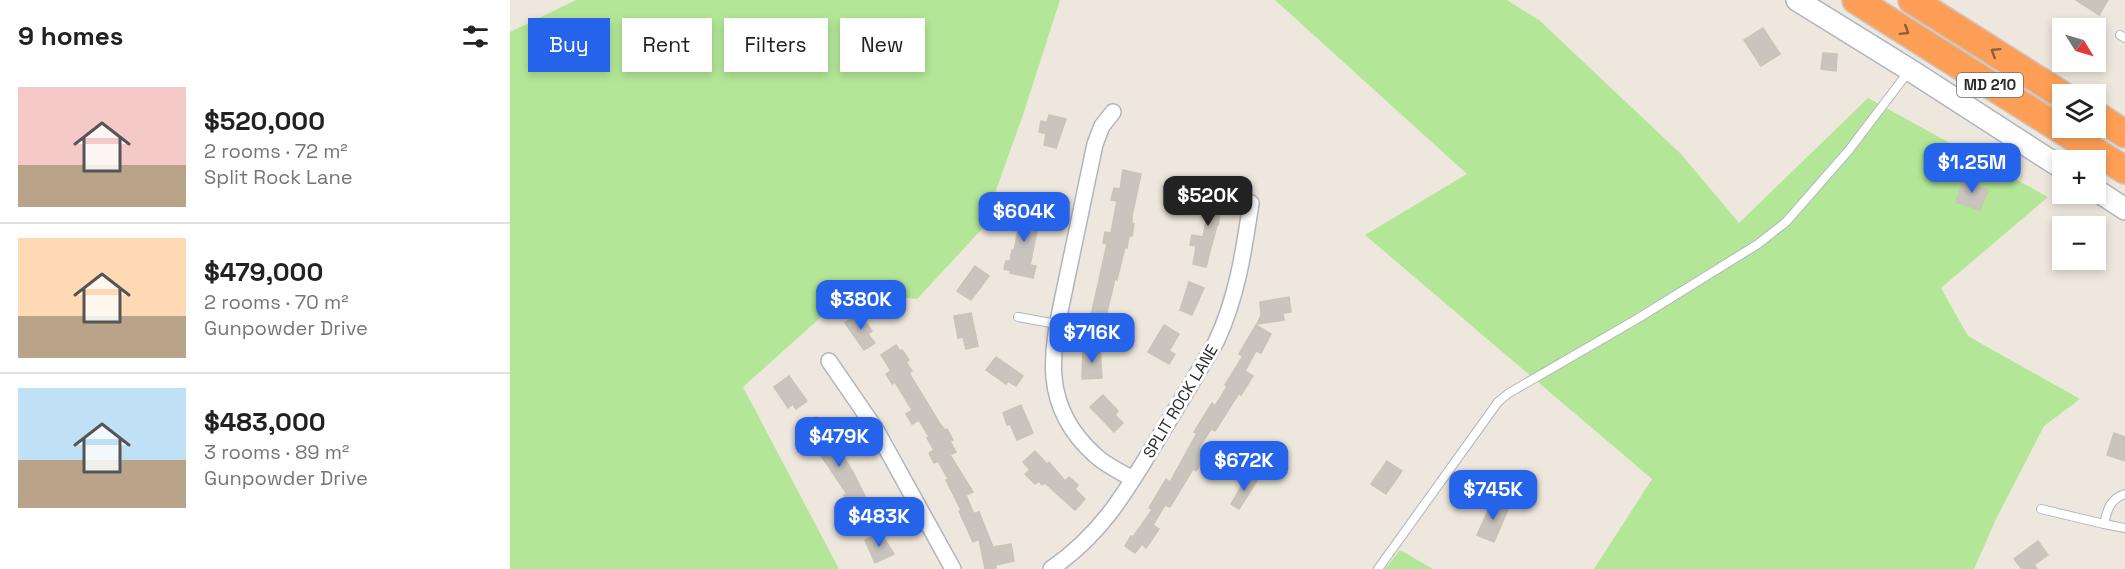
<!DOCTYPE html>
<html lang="en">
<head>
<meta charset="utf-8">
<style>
	:root { --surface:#fff; --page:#f6f6f6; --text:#222; --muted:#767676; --line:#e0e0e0; --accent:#2563eb }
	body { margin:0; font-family:"Space Grotesk",sans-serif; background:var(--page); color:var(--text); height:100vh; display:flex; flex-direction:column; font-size:22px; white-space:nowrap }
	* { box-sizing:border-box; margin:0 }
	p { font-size:20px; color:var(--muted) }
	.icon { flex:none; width:33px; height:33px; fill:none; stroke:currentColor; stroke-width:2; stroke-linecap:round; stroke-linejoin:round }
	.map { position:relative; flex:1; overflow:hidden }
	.side { display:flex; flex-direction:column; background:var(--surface); width:510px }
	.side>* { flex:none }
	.top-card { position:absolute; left:18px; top:18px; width:570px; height:54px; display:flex; gap:12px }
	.needle { width:39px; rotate:127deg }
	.fabs { position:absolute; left:1542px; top:18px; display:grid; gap:12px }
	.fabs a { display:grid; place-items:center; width:54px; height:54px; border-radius:0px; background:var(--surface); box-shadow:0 3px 9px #0003; font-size:30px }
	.price { position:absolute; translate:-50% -51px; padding:0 14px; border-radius:12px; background:var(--accent); color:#fff; font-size:20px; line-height:39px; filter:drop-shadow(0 2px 3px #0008) }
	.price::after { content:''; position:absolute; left:50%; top:36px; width:18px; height:14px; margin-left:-9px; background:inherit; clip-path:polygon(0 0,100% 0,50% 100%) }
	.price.on { background:#222; color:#fff }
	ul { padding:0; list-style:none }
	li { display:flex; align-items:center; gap:18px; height:150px; padding:0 18px }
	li+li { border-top:2px solid var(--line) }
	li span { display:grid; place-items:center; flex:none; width:168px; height:120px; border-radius:0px; color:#555 }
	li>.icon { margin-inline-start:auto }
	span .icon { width:72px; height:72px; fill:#fffc; stroke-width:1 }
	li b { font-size:26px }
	h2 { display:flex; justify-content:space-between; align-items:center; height:72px; padding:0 18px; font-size:26px }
	.tag { padding:0 21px; border-radius:0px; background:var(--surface); box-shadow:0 3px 9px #0003; font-size:21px; line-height:54px }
	.tag.on { background:var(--accent); color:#fff }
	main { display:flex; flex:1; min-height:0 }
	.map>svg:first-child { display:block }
	.green { fill:#b3e797 }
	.building { fill:#c9c4bd; stroke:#cac3b6; stroke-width:1.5 }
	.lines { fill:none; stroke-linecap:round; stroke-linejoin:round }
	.lane-casing { stroke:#b1b4c0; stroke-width:10 }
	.street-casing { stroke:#b1b4c0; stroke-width:18 }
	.secondary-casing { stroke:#b1b4c0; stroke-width:24 }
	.highway-casing { stroke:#c8c8c8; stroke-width:30 }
	.lane { stroke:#fff; stroke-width:8 }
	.street { stroke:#fff; stroke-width:15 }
	.secondary { stroke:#fff; stroke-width:21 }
	.highway { stroke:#ff9f57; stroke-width:27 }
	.oneway { stroke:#8a5f3f }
	.labels { text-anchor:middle; stroke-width:6; stroke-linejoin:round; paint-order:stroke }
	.shield { fill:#fff; stroke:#6b6b6b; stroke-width:1.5 }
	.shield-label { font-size:15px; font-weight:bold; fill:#2b2b2b }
	.street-label { font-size:16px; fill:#2b2b2b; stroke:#fff }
</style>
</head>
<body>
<main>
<section class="side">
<h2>9 homes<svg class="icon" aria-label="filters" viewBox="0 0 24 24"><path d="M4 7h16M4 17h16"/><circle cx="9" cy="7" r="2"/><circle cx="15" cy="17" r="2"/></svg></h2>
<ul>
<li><span style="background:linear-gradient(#f6c9c9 65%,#b9a48a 0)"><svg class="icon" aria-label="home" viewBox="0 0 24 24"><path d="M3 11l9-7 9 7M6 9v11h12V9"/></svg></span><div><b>$520,000</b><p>2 rooms · 72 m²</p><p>Split Rock Lane</p></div></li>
<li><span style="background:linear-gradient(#ffd9b3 65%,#b9a48a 0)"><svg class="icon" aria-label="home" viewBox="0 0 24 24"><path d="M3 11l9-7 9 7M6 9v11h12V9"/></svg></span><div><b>$479,000</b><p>2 rooms · 70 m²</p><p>Gunpowder Drive</p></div></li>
<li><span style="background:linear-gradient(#bfe0f5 60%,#b9a48a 0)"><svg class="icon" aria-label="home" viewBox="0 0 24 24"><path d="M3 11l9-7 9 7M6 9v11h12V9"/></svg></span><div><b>$483,000</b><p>3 rooms · 89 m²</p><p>Gunpowder Drive</p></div></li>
</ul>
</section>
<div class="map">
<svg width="1615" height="569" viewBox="0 0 1615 569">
	<rect width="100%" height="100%" fill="#eee7dd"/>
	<g class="green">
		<path d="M66,0H550L513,115L472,229L407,299L340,291L233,387L329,569H0V32Z"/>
		<path d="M765,0H997L1029,20L1171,154L1229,223L1358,98L1538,197L1431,288L1458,336L1570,399L1534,426L1486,519L1464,569H1084L1142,479L855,235L957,174Z"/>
		<path d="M890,550L923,569H875Z"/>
	</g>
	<g class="building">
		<path d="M1566,0H1598L1589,15Z"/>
		<path d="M1253,28L1270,54L1251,66L1234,40Z"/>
		<path d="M1313,53L1327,54L1326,71L1311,69Z"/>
		<path d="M539,115L556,119L546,148L534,145L536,134L529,132L531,121L537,122Z"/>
		<path d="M613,170L631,174L622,216V224H624L622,236H619L617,248L615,247L607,280L605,279L592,333L580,331L582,321L580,320L597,244L593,243L595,232L601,233L607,201L601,200L604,188L610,189Z"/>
		<path d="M1455,177L1470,183L1468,187L1478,190L1470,210L1446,202Z"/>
		<path d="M697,189L714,192L708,225H707L696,267L683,264L686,246L680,245L682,235L693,237L698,212L693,211Z"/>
		<path d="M508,204L527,208L523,225L528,226L520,265L526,266L523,278L500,273L501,271L494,269L496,261H500L502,250L504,251L508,231L503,230Z"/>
		<path d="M465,266L479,276L461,300L447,291Z"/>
		<path d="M679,282L694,288L682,315L670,310Z"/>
		<path d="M779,297L781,312L773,313L774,320L747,324L751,315L750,302Z"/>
		<path d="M349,313L362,331L358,334L365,343L354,350L335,323Z"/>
		<path d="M461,313L468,346L456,349L453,337L448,338L444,316Z"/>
		<path d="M654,325L669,334L659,351L665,354L659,364L638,352Z"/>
		<path d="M746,325L761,334L751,353L746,351L735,371L743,376L731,395L729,393L705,431L701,429L689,448L697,453L686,471L683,469L660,507L655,505L643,525L649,529L636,548L632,544L625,553L615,546L621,536L623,537L642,510L639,508L656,479L660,482L687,433L684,432L702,403L705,406L717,387L715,385L733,356L729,354Z"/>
		<path d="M386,345L390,351L392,350L399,360L396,362L402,371L399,373L430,424L435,430L437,429L443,440L440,441L446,452L440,455L463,492L456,495L465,517V513L469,512L483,547L501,544L504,561L486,565V568L475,569L469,539L463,542L449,511L451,510L436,480L438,479L428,461L424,463L419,453L424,450L417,438L419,437L409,420L402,424L396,414L402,410L385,382L382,384L376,374L381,371L371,355Z"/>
		<path d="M590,348L592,378L572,379L573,349Z"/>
		<path d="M486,357L513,376L506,386L498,381L496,384L476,370Z"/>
		<path d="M279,376L297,401L286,409L283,404L278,408L264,387Z"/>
		<path d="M593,395L608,411L605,415L613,423L604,432L580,407Z"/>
		<path d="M511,405L523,433L507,440L500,424L497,425L493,413Z"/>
		<path d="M306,417L314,429L316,427L344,474L364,514L348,522L334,495L337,494L291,426Z"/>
		<path d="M1604,433L1615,437V461L1597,455Z"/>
		<path d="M525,451L537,464L539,462L555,481L559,477L568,485L565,489L575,499L565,510L535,483L532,485L529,481L525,484L515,474L520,470L513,462Z"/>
		<path d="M877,461L892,471L876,494L861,484Z"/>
		<path d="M738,475L747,481L729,509L721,504Z"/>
		<path d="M983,500L999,507L984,542L967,535Z"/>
		<path d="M370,532L384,554L365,563L355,540Z"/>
		<path d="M1528,541L1538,555L1524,565L1527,569H1512L1504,559Z"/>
	</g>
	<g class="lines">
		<defs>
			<g id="lane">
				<path d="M1610,35L1615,38"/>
				<path d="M508,317L547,324"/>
				<path d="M1531,509L1594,524C1597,510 1600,499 1615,494"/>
				<path d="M1594,524L1615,528"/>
				<path d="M868,569L988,402L999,393L1127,319L1248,244L1276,222L1339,150L1399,71"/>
			</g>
			<g id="street">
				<path d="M603,112L592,126L585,144C576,189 566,233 557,278C543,345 526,402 585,455C595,465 611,472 623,479"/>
				<path d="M319,361L365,428L443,569"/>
				<path d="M541,569C594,532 616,491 649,437C668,406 687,374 706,342C727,298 734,250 741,203"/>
			</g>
			<g id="secondary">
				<path d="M1287,0L1400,70L1552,168"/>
				<path d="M1586,190L1615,209"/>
			</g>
			<g id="highway">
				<path d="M1346,0L1615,170"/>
				<path d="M1402,0L1552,95"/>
				<path d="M1586,115L1615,134"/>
			</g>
		</defs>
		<use href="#lane" class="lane-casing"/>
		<use href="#street" class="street-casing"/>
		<use href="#secondary" class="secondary-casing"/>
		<use href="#highway" class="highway-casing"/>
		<use href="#lane" class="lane"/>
		<use href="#street" class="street"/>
		<use href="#secondary" class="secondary"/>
		<use href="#highway" class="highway"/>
	</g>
	<defs><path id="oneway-chevron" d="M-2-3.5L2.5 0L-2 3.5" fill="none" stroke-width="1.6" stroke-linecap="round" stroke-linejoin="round" transform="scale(1.5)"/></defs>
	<g class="oneway">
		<use href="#oneway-chevron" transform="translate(1395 31) rotate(32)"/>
		<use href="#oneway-chevron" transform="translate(1485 52) rotate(-148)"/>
	</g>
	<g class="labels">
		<rect class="shield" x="1447" y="73" width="66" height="24" rx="4.5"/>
		<g class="shield-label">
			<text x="1480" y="90">MD 210</text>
		</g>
		<g class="street-label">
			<text transform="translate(670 401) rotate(-59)" y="6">SPLIT ROCK LANE</text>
		</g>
	</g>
</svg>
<div class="fabs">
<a><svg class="needle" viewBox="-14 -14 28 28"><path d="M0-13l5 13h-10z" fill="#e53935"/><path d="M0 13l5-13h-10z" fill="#767676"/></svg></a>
<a><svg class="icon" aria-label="layers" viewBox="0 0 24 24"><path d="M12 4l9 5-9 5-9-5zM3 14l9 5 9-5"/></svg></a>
<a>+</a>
<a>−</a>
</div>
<b class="price" style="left:1462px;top:194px">$1.25M</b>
<b class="price on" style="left:698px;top:227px">$520K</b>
<b class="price" style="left:514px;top:243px">$604K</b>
<b class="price" style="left:351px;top:331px">$380K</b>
<b class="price" style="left:582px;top:364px">$716K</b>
<b class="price" style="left:329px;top:468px">$479K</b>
<b class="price" style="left:734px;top:492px">$672K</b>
<b class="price" style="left:983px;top:521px">$745K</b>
<b class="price" style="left:369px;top:548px">$483K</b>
<div class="top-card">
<a class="tag on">Buy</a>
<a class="tag">Rent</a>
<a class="tag">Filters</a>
<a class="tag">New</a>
</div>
</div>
</main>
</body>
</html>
